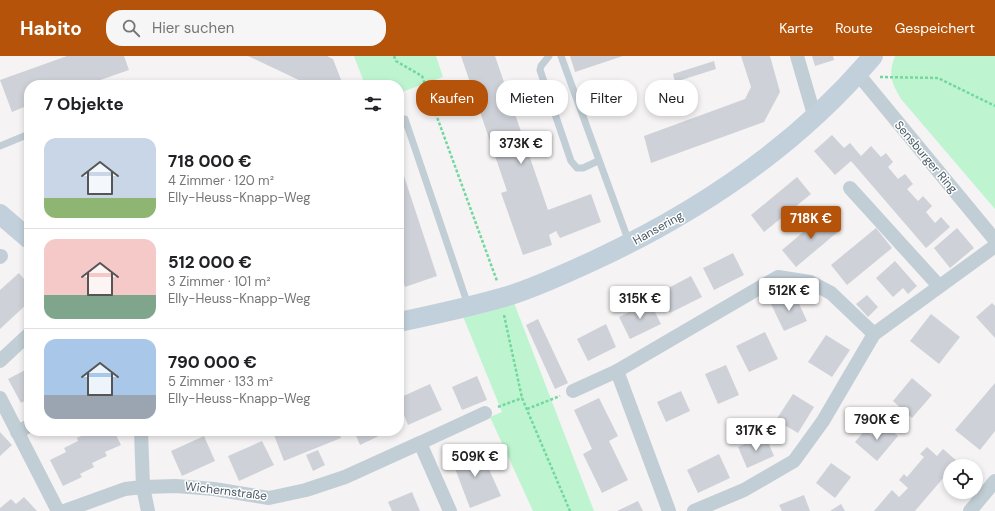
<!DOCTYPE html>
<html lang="de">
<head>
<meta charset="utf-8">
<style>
	:root { --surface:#fff; --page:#f6f6f6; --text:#202124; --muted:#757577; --line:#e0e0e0; --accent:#b45309 }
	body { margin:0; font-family:"DM Sans",sans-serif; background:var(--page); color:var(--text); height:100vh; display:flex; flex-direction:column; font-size:15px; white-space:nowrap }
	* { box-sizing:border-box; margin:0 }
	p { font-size:13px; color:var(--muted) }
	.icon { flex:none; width:22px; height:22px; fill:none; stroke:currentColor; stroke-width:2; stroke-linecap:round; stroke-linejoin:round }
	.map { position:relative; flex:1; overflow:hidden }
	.details { position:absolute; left:24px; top:24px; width:380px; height:356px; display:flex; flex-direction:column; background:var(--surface); border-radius:16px; box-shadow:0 2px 6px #0003 }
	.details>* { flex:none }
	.guide { position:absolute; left:416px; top:24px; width:380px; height:36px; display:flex; gap:8px }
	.buttons { position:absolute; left:943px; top:403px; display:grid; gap:8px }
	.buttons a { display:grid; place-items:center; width:40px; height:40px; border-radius:50%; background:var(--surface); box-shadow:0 2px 6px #0003; font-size:20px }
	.price { position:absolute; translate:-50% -34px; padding:0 9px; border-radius:4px; background:#fff; color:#222; font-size:13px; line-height:26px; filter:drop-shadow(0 1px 2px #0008) }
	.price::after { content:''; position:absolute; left:50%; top:24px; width:12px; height:9px; margin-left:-6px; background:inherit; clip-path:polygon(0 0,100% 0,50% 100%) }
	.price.on { background:var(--accent); color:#fff }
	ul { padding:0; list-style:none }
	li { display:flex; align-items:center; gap:12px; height:100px; padding:0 20px }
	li+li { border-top:1px solid var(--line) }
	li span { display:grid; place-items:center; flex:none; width:112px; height:80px; border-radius:12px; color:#555 }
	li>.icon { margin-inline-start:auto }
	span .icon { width:48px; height:48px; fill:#fffc; stroke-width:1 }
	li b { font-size:17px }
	h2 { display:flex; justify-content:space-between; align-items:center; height:48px; padding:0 20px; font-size:17px }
	.chip { padding:0 14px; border-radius:16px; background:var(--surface); box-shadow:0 2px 6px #0003; font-size:14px; line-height:36px }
	.chip.on { background:var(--accent); color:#fff }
	header { display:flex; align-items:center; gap:24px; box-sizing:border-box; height:56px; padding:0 20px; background:var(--accent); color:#fff }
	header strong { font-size:19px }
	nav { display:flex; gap:22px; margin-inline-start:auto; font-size:14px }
	.search { width:280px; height:36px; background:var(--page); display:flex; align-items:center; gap:10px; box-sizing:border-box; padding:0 14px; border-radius:16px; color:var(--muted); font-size:15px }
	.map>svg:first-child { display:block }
	.green { fill:#bef5d0 }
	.building { fill:#ced2d8 }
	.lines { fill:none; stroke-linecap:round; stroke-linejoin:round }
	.path { stroke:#72d89e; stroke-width:2.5; stroke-dasharray:3 2; stroke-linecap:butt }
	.lane { stroke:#c2ced5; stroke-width:7 }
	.street { stroke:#c2ced5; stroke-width:14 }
	.secondary { stroke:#c2d0db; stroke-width:20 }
	.labels { text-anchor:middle; stroke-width:3; stroke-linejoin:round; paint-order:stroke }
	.street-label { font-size:12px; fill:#485863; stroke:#fff }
</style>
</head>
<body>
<header>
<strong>Habito</strong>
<div class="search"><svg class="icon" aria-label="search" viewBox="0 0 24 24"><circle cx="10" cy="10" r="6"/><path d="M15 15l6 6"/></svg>Hier suchen</div>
<nav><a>Karte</a><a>Route</a><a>Gespeichert</a></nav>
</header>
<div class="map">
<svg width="995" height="455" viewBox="0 0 995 455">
	<rect width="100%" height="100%" fill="#f5f3f3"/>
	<g class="green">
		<path d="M354,0H436L443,21L399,37V29H365Z"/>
		<path d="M895,0H995V153L901,43C891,26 888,19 895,0Z"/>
		<path d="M511,239L594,455H533L490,361L502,356L460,253Z"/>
	</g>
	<g class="building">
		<path d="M67,0H124L129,14L86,29H29V49L12,56L0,24Z"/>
		<path d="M248,0H327L333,3L343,29H304L303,26Z"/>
		<path d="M461,0H495L548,154L591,138L601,166L560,182L556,175L549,179L552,189L523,199L501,137L507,135Z"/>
		<path d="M570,0H623L575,16Z"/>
		<path d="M741,0H770L780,36L764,66L651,107L644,80L745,43L751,31Z"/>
		<path d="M812,0H833L834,4L815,10Z"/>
		<path d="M714,5L716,13L675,26L673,18Z"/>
		<path d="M832,79L844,92L850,87L861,100L871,90L881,101L886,97L893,106L888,111L898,123L905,118L913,128L907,133L918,145L923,140L932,150L926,156L935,167L941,161L950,171L926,192L851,105L835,119L814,95Z"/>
		<path d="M399,105L437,220L405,231L399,214Z"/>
		<path d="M797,121L811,138L764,176L751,159Z"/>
		<path d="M826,157L840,174L796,211L782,194Z"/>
		<path d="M876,172L892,192L847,229L831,209Z"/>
		<path d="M957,172L974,192L950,212L934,192Z"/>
		<path d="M733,197L744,219L714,234L703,212Z"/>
		<path d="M895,205L917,230L908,238L903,232L893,241L876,222Z"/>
		<path d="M19,217L29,229V246L0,273V234Z"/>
		<path d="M691,220L702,241L670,257L659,237Z"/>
		<path d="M794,237L807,265L784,275L771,248Z"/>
		<path d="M867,239L878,251L868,261L856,248Z"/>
		<path d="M650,246L661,268L630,283L619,261Z"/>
		<path d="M992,247L995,250V282L976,261Z"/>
		<path d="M931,258L960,281L939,308L910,285Z"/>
		<path d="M538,263L568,327L555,333L526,269Z"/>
		<path d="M606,268L616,291L588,305L577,283Z"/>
		<path d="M765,276L778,303L749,316L736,290Z"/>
		<path d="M826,279L850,294L832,321L808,306Z"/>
		<path d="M726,309L739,339L718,348L705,318Z"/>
		<path d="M29,312V342L21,347L8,323Z"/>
		<path d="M477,320L487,344L462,354L452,331Z"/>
		<path d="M912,322L932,339L912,362L893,345Z"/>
		<path d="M995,327V375L980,394L955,374Z"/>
		<path d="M430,328L442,354L408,369L399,347V342Z"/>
		<path d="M681,335L690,355L666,366L657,346Z"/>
		<path d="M793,338L814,351L798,377L776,364Z"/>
		<path d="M599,342L618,380L609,385L628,424L602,437L583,398L592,393L574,354Z"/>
		<path d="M882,367L898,380L877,405L855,386L865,374L872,379Z"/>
		<path d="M92,375H114L121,389L105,396L107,400L92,407L94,411L80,418L82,421L63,430L50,404L66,396L64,392L78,385L77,382Z"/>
		<path d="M283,375H338L341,382L284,405L274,379Z"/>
		<path d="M354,375H389L360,389Z"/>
		<path d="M0,376L12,389L0,400Z"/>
		<path d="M765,379L774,400L747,412L738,391Z"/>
		<path d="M204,380L215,405L182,420L171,395Z"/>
		<path d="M262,385L274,409L239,425L228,400Z"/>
		<path d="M479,391L501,440L470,452L451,402Z"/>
		<path d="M927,391L937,400L943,393L957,405L953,410H950V414L915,455H874L892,434L899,441L908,432L899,424L904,418L907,421L924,401L920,398Z"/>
		<path d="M318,394L325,409L313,415L306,399Z"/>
		<path d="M719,398L730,422L698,437L687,414Z"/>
		<path d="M831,407L851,421L835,442L816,427Z"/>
		<path d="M412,436L420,455H392L388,446Z"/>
		<path d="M804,439L810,455H782L779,449Z"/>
		<path d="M24,441L37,455H0V452L11,443L16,448Z"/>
		<path d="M638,445L643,455H617Z"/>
		<path d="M841,448L845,455H830Z"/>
	</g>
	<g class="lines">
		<g class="path">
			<path d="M394,0L396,5L422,20L497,225"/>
			<path d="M880,21L938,22L995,50"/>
			<path d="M504,259L522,342L570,455"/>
			<path d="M498,351L522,342"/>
			<path d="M527,353L560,340"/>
		</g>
		<g class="lane">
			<path d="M549,0L541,10L540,14L571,105L577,112H583L598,105"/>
			<path d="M561,0L629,186"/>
			<path d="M399,65L405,63L468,249"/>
			<path d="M0,90L29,78"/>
		</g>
		<g class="street">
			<path d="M797,0L815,62"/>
			<path d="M858,18L995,184"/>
			<path d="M850,132L939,230"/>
			<path d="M0,201L1,200"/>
			<path d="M0,305L29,278"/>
			<path d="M617,315L669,455"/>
			<path d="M573,335L617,315L778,221L810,226L831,237L874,278"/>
			<path d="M0,342L58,455"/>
			<path d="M141,375L143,431L148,455"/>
			<path d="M17,376L29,370"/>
			<path d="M420,387L485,357"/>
			<path d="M64,455L125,433L143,431L176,430L214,433L269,442L306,434L345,421L420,387L450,455"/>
			<path d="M694,455L744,434L794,405L823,365L874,278L995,190"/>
			<path d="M970,455L995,425"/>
		</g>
		<g class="secondary">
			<path d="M0,158L29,183"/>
			<path d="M399,266C437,258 474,250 511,239C539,230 567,217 595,204C700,155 798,89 873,0"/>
		</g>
	</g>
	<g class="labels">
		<g class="street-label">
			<text transform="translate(926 101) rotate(50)" y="4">Sensburger Ring</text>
			<text transform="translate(658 172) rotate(-29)" y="4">Hansering</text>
			<text transform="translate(226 435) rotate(7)" y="4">Wichernstraße</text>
		</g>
	</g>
</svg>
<div class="buttons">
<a><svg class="icon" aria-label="locate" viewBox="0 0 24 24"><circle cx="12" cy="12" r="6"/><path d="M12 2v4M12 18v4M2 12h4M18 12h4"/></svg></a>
</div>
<b class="price" style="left:521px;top:109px">373K €</b>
<b class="price on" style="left:811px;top:184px">718K €</b>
<b class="price" style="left:789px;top:256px">512K €</b>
<b class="price" style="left:640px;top:264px">315K €</b>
<b class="price" style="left:877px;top:385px">790K €</b>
<b class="price" style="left:756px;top:396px">317K €</b>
<b class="price" style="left:475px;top:422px">509K €</b>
<div class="guide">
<a class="chip on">Kaufen</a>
<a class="chip">Mieten</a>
<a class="chip">Filter</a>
<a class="chip">Neu</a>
</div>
<section class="details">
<h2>7 Objekte<svg class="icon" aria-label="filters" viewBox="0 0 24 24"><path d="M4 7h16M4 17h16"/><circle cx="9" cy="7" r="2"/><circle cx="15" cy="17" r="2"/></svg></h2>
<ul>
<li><span style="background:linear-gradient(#c9d6e8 75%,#8fb573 0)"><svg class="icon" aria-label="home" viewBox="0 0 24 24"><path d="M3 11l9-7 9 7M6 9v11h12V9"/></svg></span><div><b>718 000 €</b><p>4 Zimmer · 120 m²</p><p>Elly-Heuss-Knapp-Weg</p></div></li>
<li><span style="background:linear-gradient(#f6c9c9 70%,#7fa58c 0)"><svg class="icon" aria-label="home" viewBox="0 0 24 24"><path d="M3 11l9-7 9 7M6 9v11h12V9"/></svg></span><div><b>512 000 €</b><p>3 Zimmer · 101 m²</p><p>Elly-Heuss-Knapp-Weg</p></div></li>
<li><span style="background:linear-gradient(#a9c7e8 70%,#9aa5b1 0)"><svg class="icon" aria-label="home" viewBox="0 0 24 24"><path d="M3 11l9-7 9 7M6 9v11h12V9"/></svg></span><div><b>790 000 €</b><p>5 Zimmer · 133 m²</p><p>Elly-Heuss-Knapp-Weg</p></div></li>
</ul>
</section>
</div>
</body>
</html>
